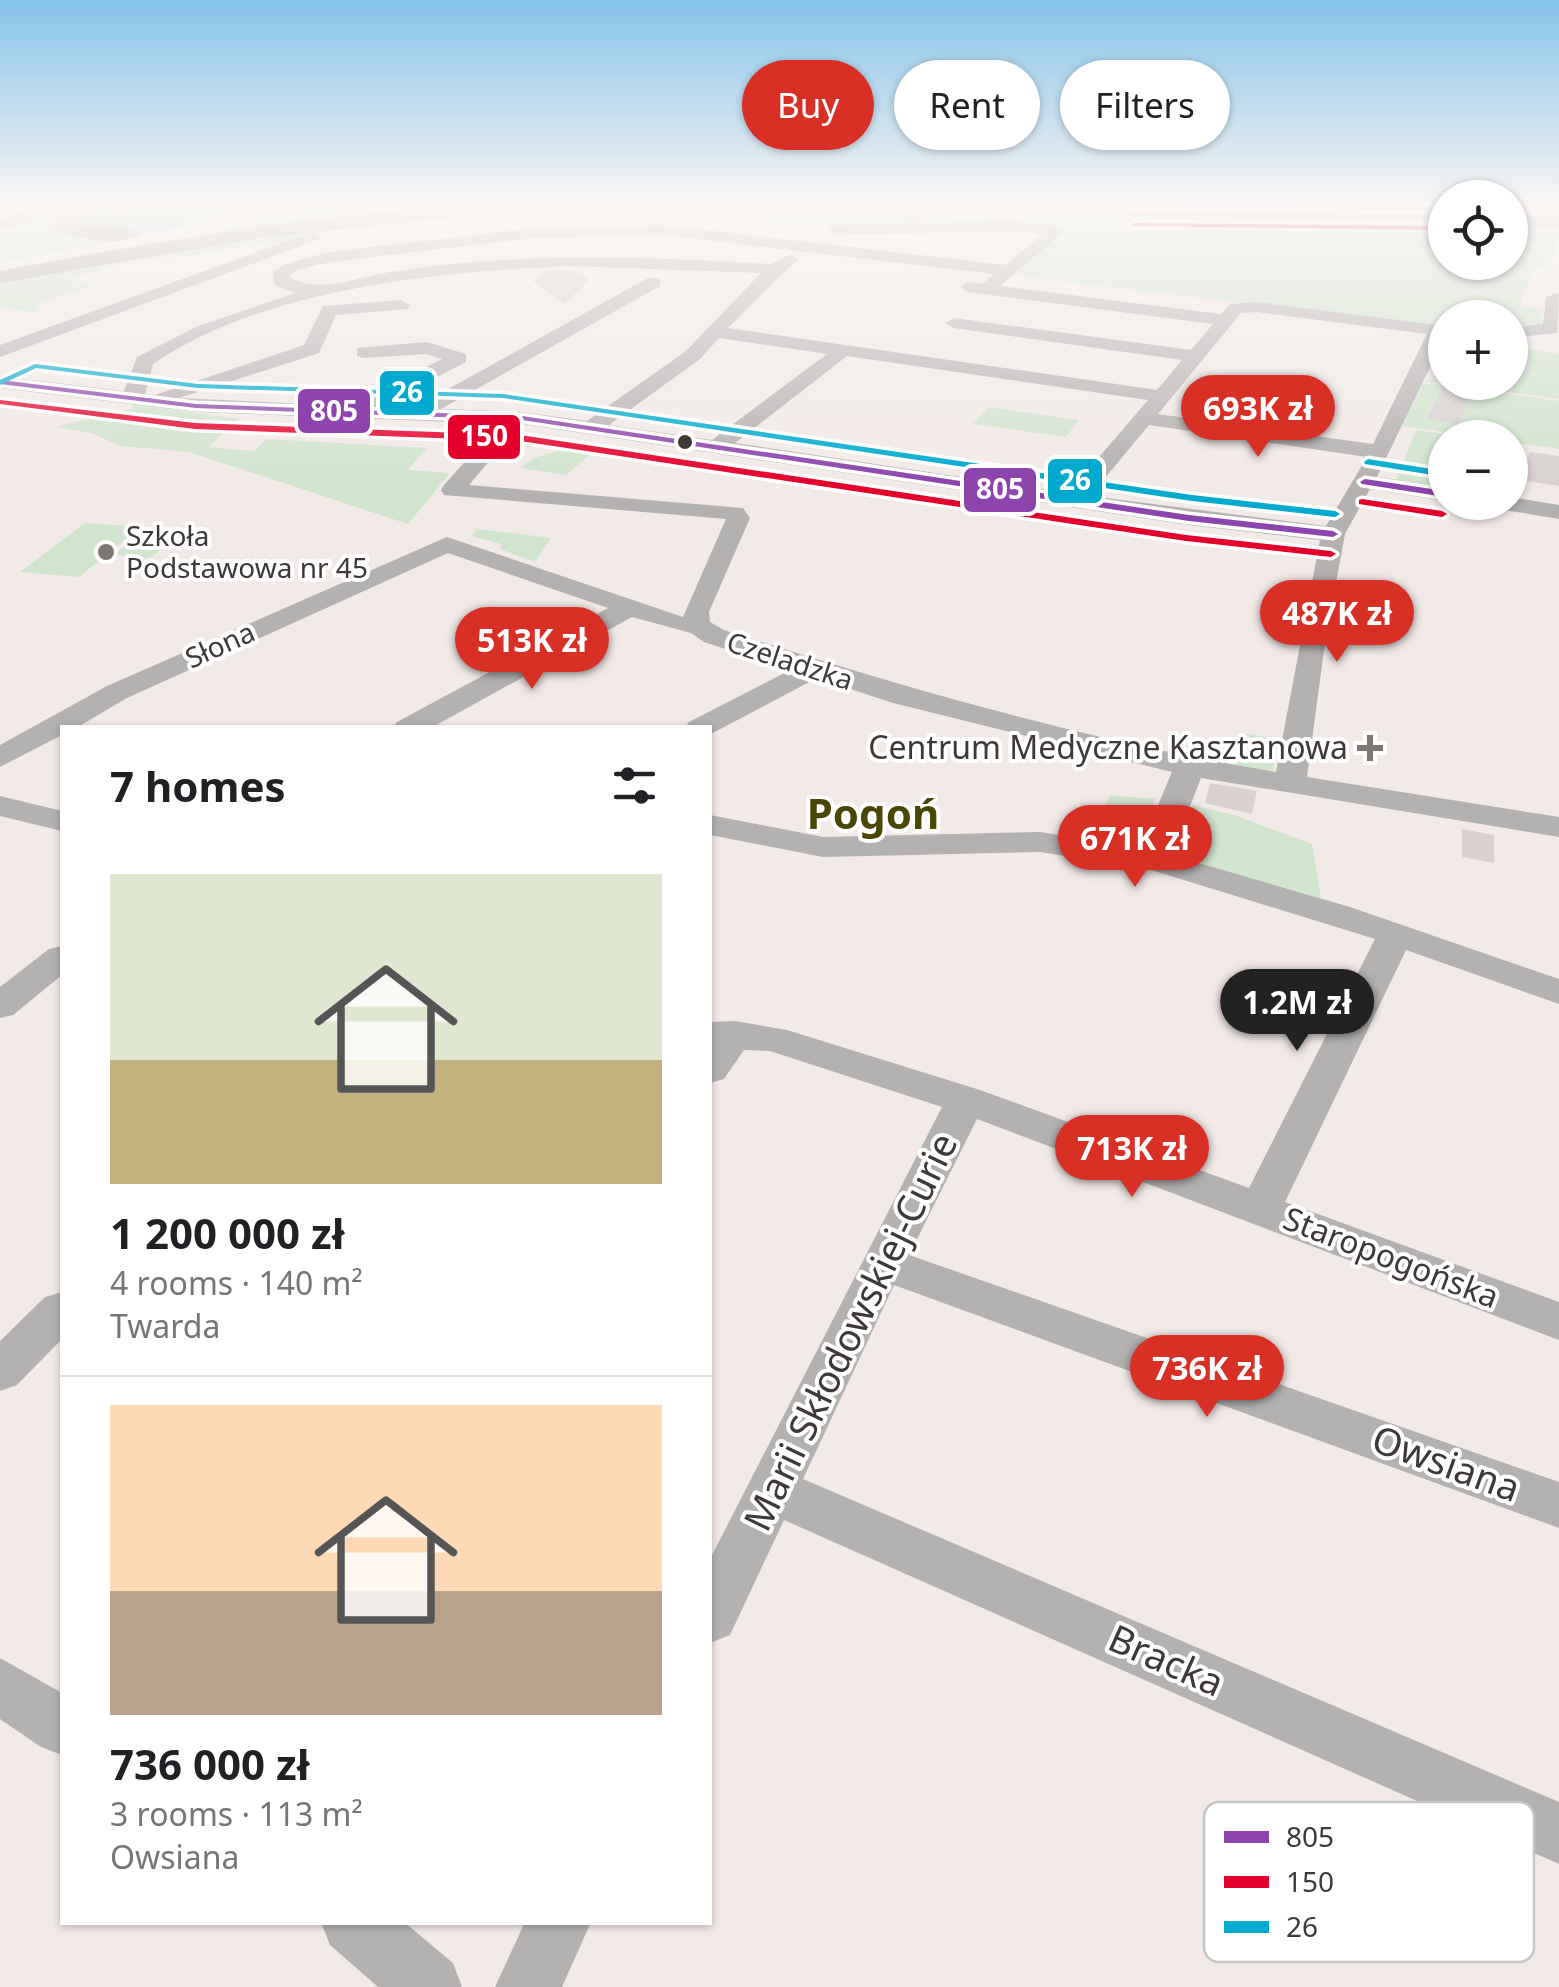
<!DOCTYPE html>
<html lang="en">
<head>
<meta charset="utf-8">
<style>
	:root { --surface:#fff; --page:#f2f2f2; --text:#202124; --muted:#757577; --line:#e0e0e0; --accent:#d93025 }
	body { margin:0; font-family:"Noto Sans",sans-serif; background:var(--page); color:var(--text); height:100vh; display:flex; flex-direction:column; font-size:38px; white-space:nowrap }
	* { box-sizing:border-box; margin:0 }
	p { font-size:32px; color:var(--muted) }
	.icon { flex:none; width:55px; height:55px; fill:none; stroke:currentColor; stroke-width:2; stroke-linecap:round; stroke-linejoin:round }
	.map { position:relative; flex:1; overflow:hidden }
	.drawer { position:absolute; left:60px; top:725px; width:652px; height:1200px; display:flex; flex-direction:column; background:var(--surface); border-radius:0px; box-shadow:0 2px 8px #0004 }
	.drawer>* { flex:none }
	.banner { position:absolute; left:742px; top:60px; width:665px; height:90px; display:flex; gap:20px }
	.tools { position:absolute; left:1428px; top:180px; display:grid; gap:20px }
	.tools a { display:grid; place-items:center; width:100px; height:100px; border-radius:50%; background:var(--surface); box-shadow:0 2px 8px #0004; font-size:50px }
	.price { position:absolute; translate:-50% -85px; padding:0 22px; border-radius:35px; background:var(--accent); color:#fff; font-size:32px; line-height:65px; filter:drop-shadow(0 2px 5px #0008) }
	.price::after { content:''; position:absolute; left:50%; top:60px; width:30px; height:22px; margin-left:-15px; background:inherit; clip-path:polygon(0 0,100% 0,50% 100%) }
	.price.selected { background:#222; color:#fff }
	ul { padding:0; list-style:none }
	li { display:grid; align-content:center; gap:20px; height:530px; padding:0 50px }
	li+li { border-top:2px solid var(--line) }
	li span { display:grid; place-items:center; height:310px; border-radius:0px; color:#555 }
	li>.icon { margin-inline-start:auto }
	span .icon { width:180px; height:180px; fill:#fffc; stroke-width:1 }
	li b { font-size:42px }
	h2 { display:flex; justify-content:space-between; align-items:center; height:120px; padding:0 50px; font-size:42px }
	.pill { padding:0 35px; border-radius:45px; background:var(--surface); box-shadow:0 2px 8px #0004; font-size:35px; line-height:90px }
	.pill.selected { background:var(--accent); color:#fff }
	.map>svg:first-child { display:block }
	.green { fill:#d1e4ce }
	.forest { fill:#b4d3b2 }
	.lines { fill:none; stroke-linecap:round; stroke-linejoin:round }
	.stream { stroke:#92d6ec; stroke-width:4 }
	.building { fill:#d8d1cf }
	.minor { fill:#b4b1b1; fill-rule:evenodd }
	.major { fill:#ada9a9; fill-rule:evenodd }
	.bus-1-casing { stroke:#fff; stroke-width:7 }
	.bus-2-casing { stroke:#fff; stroke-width:7 }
	.bus-3-casing { stroke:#fff; stroke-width:7 }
	.bus-1 { fill:#8e44ad; fill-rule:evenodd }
	.bus-2 { fill:#e4002b; fill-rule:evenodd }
	.bus-3 { fill:#00a9ce; fill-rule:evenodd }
	.bus-dot { fill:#3e3936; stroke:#fff; stroke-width:4 }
	.poi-dot { fill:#7d7774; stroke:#fff; stroke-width:4 }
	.labels { text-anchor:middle; stroke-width:8; stroke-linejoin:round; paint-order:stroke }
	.far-poi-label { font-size:28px; fill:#3e3936; stroke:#fff; text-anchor:start }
	.far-street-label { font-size:28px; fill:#3e3936; stroke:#fff }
	.poi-label { font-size:32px; fill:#3e3936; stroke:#fff; text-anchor:end }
	.street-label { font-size:32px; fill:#3e3936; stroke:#fff }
	.near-street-label { font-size:38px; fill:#3e3936; stroke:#fff }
	.district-label { font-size:42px; font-weight:bold; fill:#4a4705; stroke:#fff }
	.key { fill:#fff; stroke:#c5c4c3; stroke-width:2.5 }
	.key-label { font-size:28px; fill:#3e3936 }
	.line-badge { stroke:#fff; stroke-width:4 }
	.badge-label { font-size:28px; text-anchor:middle; font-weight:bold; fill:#fff }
</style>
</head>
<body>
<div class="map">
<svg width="1559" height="1987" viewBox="0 0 1559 1987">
	<rect width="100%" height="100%" fill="#f2eae7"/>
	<g class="green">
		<path d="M43,205L151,208L159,217L139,219L99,213L172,227L259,205L164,232L0,263V218Z"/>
		<path d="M307,205H478L190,238Z"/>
		<path d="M711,205L856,214L1044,211L1445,219V262H1510V222L1559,223L1557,256L1547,255L1544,265L1555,270L1534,268L1520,306L1543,309L1541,327L1510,331V318H1445V328L1012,275L1063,231L839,228L762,221H709L718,213L623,209L358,225L307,237L180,257L130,260L69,279L95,285L34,306L40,310L33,313L0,307V280L260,235L487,211Z"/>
		<path d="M1445,336V382H1510V346L1559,354V399L1423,381L1433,379L1441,361L1434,359Z"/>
		<path d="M1423,383L1559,401V449L1510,442V438L1483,437L1401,426Z"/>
		<path d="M132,404L239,419L208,447L253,451L267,439L427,448L408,470L450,473L408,524L189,452L121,446L91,433L55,427L132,408Z"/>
		<path d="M989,407L1079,420L1066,437L973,424Z"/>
		<path d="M1416,430L1468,437L1445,438V487L1396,480Z"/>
		<path d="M568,448L592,453L566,475L520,468L534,458Z"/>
		<path d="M85,523L141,527L79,577L20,572Z"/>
		<path d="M147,528L183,531L150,558L113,555Z"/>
		<path d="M477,529L551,538L535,562L500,549L501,544L472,536Z"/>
		<path d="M1245,733L1278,739L1273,770L1234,768Z"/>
		<path d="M1110,795L1155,799L1138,847L1090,838Z"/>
		<path d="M1192,805L1234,815L1312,844L1321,898L1176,857Z"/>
	</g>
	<path class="forest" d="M129,205H254C195,225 139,233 77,224V217C104,211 130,220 158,217L151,208Z"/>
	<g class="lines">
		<path class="stream" d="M127,231L182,226"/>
	</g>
	<g class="building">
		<path d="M571,270L591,279L564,304L533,281L545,271Z"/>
		<path d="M1445,382H1477L1458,424L1427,419Z"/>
		<path d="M1530,452L1559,456V486L1520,480Z"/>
		<path d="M1210,783L1257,791L1252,814L1205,803Z"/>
		<path d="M1462,829L1494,835V863L1462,857Z"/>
	</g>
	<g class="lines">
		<g class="minor">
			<path d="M1013,221L1056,226L1064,231L1000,286L1221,314L1230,304L1257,302L1445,326V336L1377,477L1445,487V501L1370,489L1345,534L1325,643L1307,777L1559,817V837L1201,778L1171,855L1350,907L1559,979V1004L1406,950L1285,1202L1559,1302V1340L977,1119L909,1255L1559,1482V1528L894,1285L803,1479L1559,1802V1864L784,1520L730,1635L710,1643V1559L942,1107L770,1051L744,1050L724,1079L710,1083V1022L735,1021L787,1030L980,1090L1249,1188L1375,939L1148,869L1040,852L823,857L710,835V815L823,837L1040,832L1140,848L1172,772L893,703L817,678L711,734L710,728H685L689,722L790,670L704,642L691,633L632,617L431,728H393L397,722L608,608L448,553L127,698L76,728H62V735L0,767V745L107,686L447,537L683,617L726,519L444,495L441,490L444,485L486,438L451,431L448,427L454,422L196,412L0,388V376L124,391L137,357L196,327L295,293L274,285L273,272L285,264L329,252L533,228L663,225L1005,265L1043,234L1013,231L836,235L828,230L836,225ZM663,235L994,274L982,284L968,282L960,287L968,292L1213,324L1191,350L954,318L945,323L954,328L1182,360L1157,390L728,328C751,304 775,281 798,259L790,254L771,264C643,256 517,252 390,272C353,278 323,294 288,277L297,270L330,262L533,238ZM571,266L761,273L686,351L587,421L522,412L441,409L660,286V278H648L414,408L378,407L466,362V354L427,342L357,348V356L364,358L426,354L442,359L350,406L179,398L319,353L336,315L407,309L410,305L401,300L323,306L304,345L155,395L145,394L153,364C264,288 441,271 571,266ZM1257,312L1427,334L1373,444L1158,414L1241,313ZM719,338L827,354L712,440L609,425L700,359ZM847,356L1148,400L1068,493L735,443ZM475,422L522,424L1189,525L1320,540L1276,772C1088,741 905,688 724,630L710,622L709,612L750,518L743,508L469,485L508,439L504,431ZM1149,425L1367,457L1326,526L1090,496Z"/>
			<path d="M312,232L320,237L317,240L0,357V345Z"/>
			<path d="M1555,293L1559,294L1557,333L1510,338V328L1543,324L1546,298Z"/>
			<path d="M1510,497L1559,505V519L1498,509L1487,502H1510Z"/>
			<path d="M0,796L62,811V831L0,816Z"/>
			<path d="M62,946V975L13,1015L0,1018V987L49,949Z"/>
			<path d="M62,1292V1339L17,1385L0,1391V1341L45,1297Z"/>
			<path d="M0,1658L62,1693V1755L41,1747L0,1719Z"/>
			<path d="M321,1922H404L453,1963L462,1987H378L330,1945Z"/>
			<path d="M525,1922H591L562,1987H495Z"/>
		</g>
		<g class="major">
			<path d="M42,205H95L71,222C92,230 122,221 140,234C120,249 76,238 54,229L55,213L0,230V218Z"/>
			<path d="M448,205H530L521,210L259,238L0,283V271C149,242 298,219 448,205Z"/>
			<path d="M721,205H1178L1445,209V221L928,211L927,217L920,219L730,210Z"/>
			<path d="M1510,214L1559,216V228L1510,226Z"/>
		</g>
		<defs>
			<g id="bus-1">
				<path d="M1130,205L1445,206V210L1133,207Z"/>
				<path d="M0,380L196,404L522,416L1189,515L1333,531L1338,534L1333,537L1189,521L522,420L196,408L0,384Z"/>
				<path d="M1365,479L1445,491V497L1362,484L1360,482Z"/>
			</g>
			<g id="bus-2">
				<path d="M1133,223L1445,226V230L1131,226Z"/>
				<path d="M0,400L195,423L520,435L1186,535L1331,551L1336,554L1331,557L1186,541L520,441L195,429L0,404Z"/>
				<path d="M1362,499L1442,511L1447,514L1442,517L1359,504V500Z"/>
			</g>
			<g id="bus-3">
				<path d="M35,364L198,384L503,394L1192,495L1335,511L1340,514L1335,517L1192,501L503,398L198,388L36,368L0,385V380Z"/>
				<path d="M1368,459L1445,471V477L1365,464L1364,462Z"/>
			</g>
		</defs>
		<use href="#bus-1" class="bus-1-casing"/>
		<use href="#bus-2" class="bus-2-casing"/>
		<use href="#bus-3" class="bus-3-casing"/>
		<use href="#bus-1" class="bus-1"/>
		<use href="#bus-2" class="bus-2"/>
		<use href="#bus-3" class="bus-3"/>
	</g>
	<linearGradient id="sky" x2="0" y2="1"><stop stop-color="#85c2ea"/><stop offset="0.42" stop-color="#f9f6f4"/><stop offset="1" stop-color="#f9f6f4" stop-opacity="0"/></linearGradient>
	<rect width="1559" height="483" fill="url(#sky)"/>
	<circle class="bus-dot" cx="685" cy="442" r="9"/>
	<g class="poi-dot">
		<circle cx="106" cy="552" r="10"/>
		<path d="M1365 733h10v10h10v10h-10v10h-10v-10h-10v-10h10z"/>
	</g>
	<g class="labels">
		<g class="far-poi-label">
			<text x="126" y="546">Szkoła<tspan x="126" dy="32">Podstawowa nr 45</tspan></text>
		</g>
		<g class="far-street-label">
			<text transform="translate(220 645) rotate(-24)" y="10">Słona</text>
			<text transform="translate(790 661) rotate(18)" y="10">Czeladzka</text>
		</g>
		<g class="poi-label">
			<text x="1348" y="759">Centrum Medyczne Kasztanowa</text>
		</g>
		<g class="street-label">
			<text transform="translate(1391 1258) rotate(21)" y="11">Staropogońska</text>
		</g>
		<g class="near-street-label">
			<text transform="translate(851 1332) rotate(-64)" y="13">Marii Skłodowskiej-Curie</text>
			<text transform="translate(1446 1464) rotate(20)" y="13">Owsiana</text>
			<text transform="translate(1166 1661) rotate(24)" y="13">Bracka</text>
		</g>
		<g class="district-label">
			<text x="873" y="829">Pogoń</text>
		</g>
	</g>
	<rect x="1204" y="1802" width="330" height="160" rx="15" class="key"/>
	<rect x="1224" y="1831" width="45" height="12" fill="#8e44ad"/>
	<rect x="1224" y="1876" width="45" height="12" fill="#e4002b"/>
	<rect x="1224" y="1921" width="45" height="12" fill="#00a9ce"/>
	<g class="key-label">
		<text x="1286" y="1847">805</text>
		<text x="1286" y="1892">150</text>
		<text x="1286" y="1937">26</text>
	</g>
	<g class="line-badge">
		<rect x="378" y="369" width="58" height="48" rx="10" fill="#00a9ce"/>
		<rect x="296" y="387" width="76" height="48" rx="10" fill="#8e44ad"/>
		<rect x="446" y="413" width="76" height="48" rx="10" fill="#e4002b"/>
		<rect x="1046" y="457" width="58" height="48" rx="10" fill="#00a9ce"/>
		<rect x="962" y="466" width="76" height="48" rx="10" fill="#8e44ad"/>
	</g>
	<g class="badge-label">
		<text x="407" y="402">26</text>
		<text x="334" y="421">805</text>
		<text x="484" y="446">150</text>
		<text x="1075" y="490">26</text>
		<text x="1000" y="499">805</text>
	</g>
</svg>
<div class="tools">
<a><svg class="icon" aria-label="locate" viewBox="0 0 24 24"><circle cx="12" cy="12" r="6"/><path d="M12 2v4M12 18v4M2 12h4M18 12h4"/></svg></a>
<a>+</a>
<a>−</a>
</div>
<b class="price" style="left:1258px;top:460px">693K zł</b>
<b class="price" style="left:1337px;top:665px">487K zł</b>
<b class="price" style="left:532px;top:692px">513K zł</b>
<b class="price" style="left:1135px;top:890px">671K zł</b>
<b class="price selected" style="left:1297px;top:1054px">1.2M zł</b>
<b class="price" style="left:1132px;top:1200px">713K zł</b>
<b class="price" style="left:1207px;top:1420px">736K zł</b>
<div class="banner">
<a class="pill selected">Buy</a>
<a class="pill">Rent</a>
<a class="pill">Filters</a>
</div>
<section class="drawer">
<h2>7 homes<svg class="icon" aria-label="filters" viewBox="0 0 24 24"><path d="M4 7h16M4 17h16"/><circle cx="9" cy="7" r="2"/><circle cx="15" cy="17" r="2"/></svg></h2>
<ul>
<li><span style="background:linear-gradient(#dfe7d0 60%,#c2b280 0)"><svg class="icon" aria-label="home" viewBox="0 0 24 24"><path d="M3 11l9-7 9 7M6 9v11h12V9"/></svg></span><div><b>1 200 000 zł</b><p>4 rooms · 140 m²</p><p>Twarda</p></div></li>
<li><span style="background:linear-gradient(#ffd9b3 60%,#b9a48a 0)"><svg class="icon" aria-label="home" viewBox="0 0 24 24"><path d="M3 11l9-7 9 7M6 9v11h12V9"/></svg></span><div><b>736 000 zł</b><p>3 rooms · 113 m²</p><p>Owsiana</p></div></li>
</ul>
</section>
</div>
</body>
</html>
